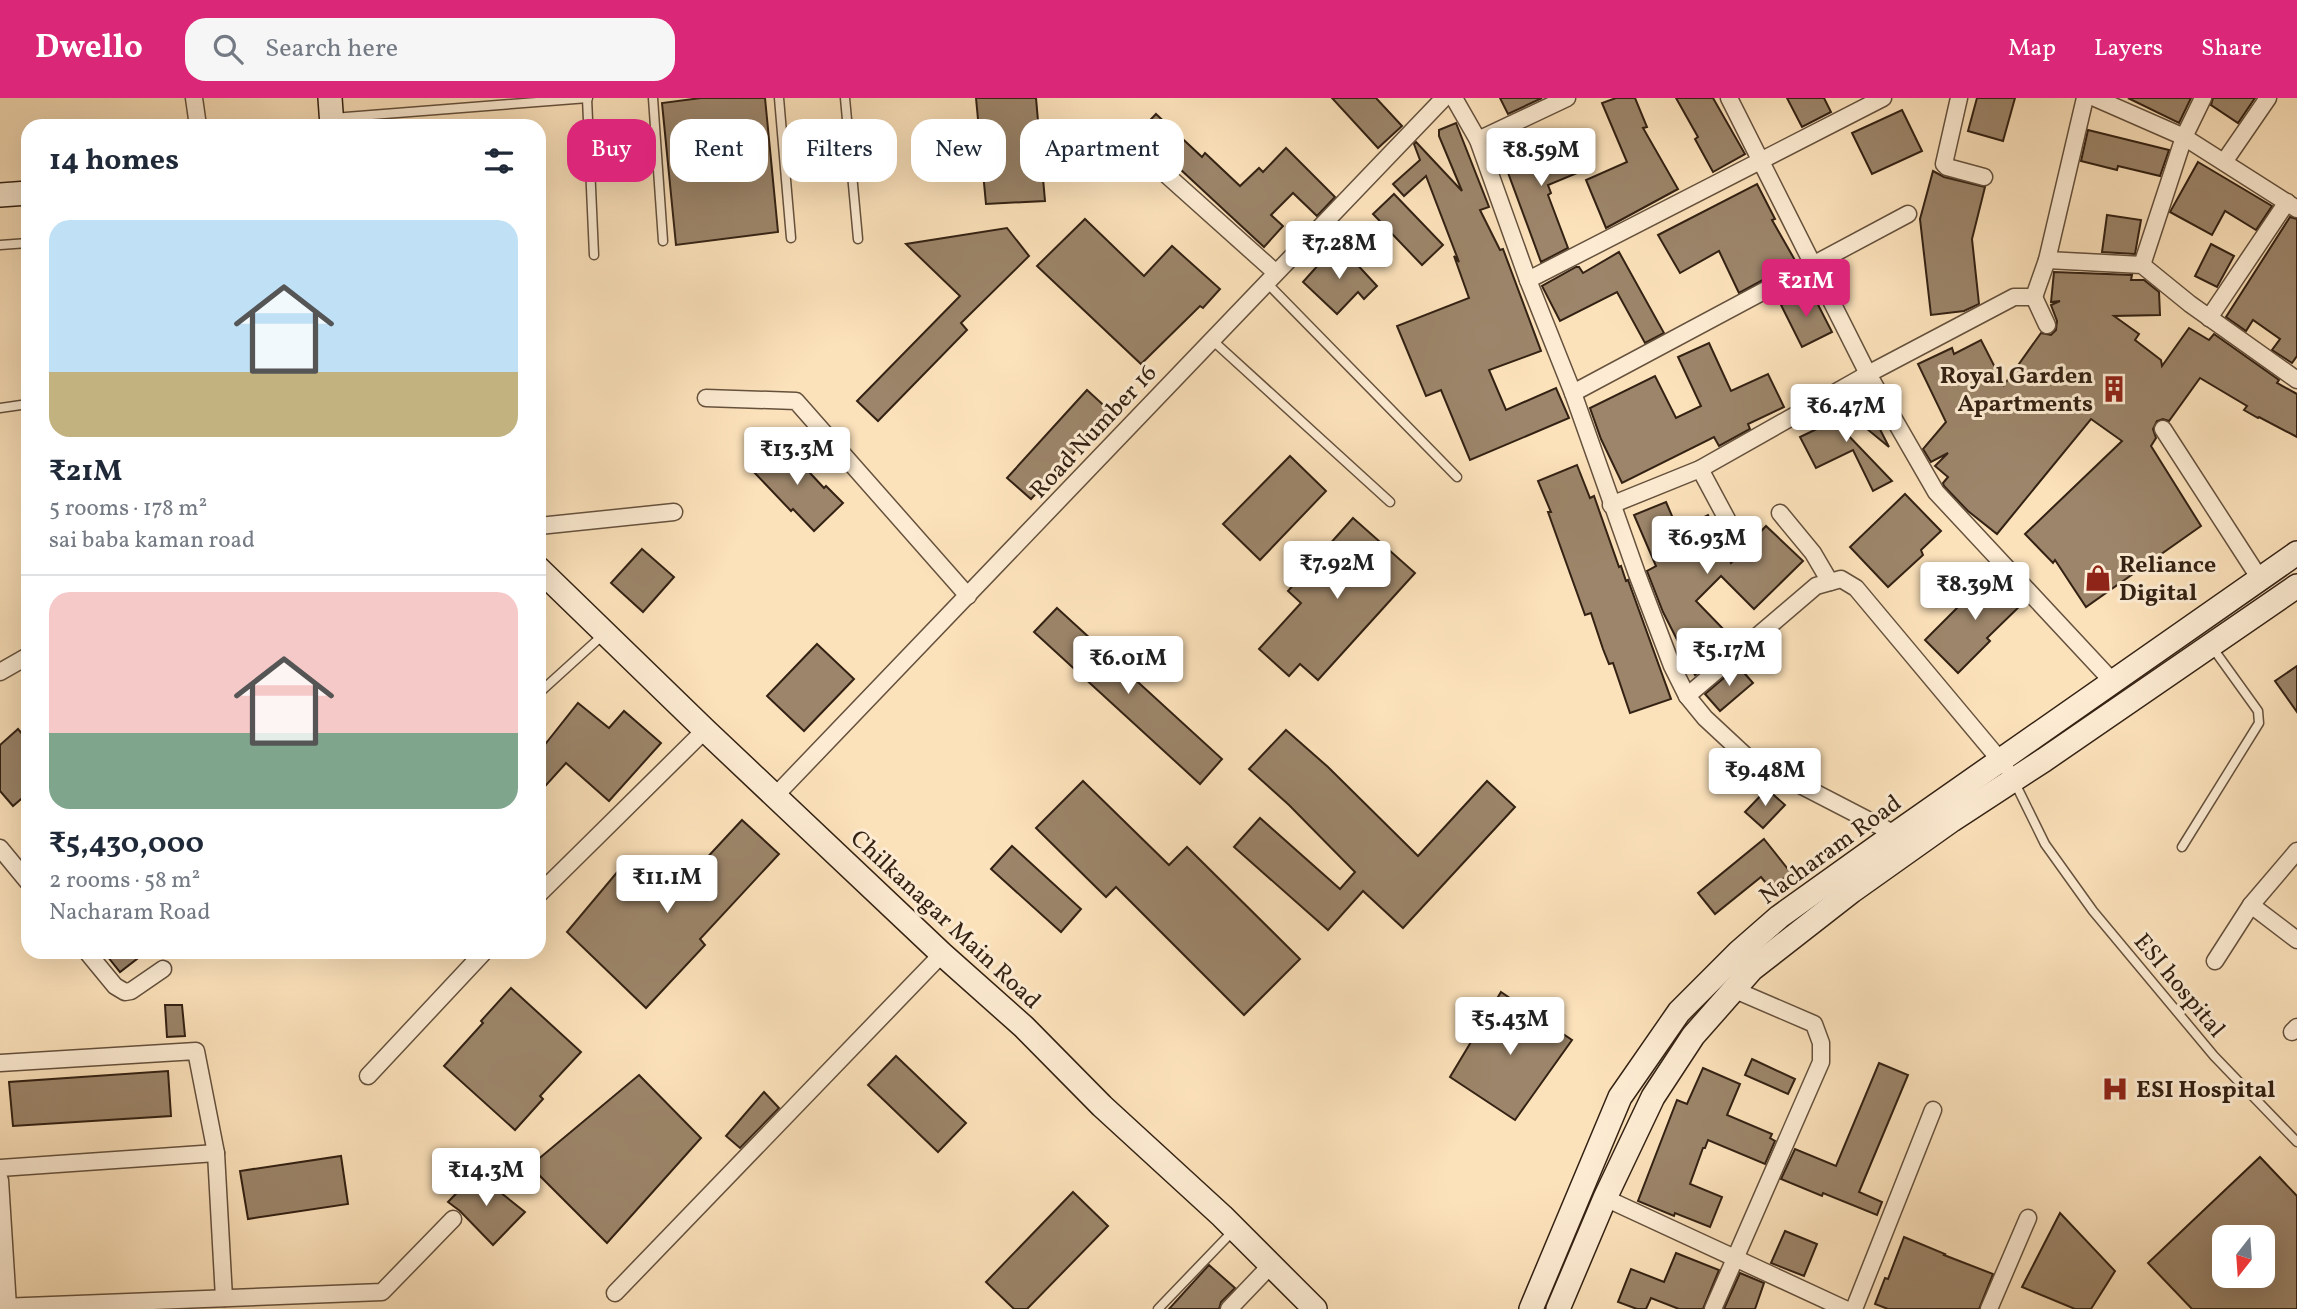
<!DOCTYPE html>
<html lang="en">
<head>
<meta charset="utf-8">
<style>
	:root { --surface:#fff; --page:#f6f6f7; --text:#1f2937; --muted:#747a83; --line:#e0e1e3; --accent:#db2777 }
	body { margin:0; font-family:Vollkorn,serif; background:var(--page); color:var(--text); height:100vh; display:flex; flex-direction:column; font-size:26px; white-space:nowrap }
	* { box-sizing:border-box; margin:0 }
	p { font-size:23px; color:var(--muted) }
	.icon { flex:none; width:38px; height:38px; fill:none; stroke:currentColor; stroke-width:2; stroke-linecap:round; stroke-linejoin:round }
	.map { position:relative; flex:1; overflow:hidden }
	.sheet { position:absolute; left:21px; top:21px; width:525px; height:840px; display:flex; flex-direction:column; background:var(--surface); border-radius:21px; box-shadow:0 7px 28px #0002 }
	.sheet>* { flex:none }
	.banner { position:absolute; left:567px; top:21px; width:665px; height:63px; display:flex; gap:14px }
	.needle { width:46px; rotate:197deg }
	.tools { position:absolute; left:2212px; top:1127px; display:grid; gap:14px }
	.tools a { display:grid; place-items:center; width:63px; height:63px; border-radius:14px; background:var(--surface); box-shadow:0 7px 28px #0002; font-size:35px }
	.price { position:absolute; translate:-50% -60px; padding:0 16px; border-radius:7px; background:#fff; color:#222; font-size:23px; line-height:46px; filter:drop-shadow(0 2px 4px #0008) }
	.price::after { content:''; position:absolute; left:50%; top:42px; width:21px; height:16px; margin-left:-10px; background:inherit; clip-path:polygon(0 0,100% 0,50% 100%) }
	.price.active { background:var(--accent); color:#fff }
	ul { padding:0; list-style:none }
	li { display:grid; align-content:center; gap:14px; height:371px; padding:0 28px }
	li+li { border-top:2px solid var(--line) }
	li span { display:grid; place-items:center; height:217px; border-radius:21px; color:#555 }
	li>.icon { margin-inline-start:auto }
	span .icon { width:126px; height:126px; fill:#fffc; stroke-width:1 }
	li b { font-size:30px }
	h2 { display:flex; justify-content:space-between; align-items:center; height:84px; padding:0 28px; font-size:30px }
	.tag { padding:0 24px; border-radius:21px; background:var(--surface); box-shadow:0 7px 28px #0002; font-size:24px; line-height:63px }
	.tag.active { background:var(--accent); color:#fff }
	header { display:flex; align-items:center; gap:42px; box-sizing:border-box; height:98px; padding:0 35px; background:var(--accent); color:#fff }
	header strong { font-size:33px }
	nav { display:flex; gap:38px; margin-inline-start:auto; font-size:24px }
	.search { width:490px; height:63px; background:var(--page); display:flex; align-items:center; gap:18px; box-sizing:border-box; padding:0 24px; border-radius:21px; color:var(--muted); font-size:26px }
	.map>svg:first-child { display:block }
	.building { fill:#9c856a; stroke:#332113; stroke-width:2; fill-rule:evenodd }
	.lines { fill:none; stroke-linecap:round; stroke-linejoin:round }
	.lane-casing { stroke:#65513d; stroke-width:11 }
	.street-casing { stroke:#65513d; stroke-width:19 }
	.secondary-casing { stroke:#332113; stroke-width:26 }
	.lane { stroke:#fdecd3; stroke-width:8 }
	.street { stroke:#fdecd3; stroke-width:16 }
	.secondary { stroke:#fdecd3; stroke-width:23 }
	.labels { text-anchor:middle; stroke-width:6; stroke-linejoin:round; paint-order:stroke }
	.poi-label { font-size:24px; font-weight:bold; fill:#332113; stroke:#fdecd3; text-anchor:start }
	.street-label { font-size:24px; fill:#332113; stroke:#fdecd3 }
</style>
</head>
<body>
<header>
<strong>Dwello</strong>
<div class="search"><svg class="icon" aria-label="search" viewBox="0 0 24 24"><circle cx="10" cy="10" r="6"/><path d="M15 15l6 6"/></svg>Search here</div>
<nav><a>Map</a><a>Layers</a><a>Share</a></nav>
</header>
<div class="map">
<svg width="2297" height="1211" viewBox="0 0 2297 1211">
	<rect width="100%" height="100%" fill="#fce2bb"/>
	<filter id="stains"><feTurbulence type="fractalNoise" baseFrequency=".00286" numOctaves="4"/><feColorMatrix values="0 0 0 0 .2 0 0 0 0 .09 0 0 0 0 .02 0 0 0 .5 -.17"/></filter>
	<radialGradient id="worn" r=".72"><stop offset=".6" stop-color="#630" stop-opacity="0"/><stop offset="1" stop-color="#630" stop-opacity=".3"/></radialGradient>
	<g class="building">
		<path d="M701,0H765L778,134L676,147L662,5Z"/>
		<path d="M976,0H1036L1045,103L986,106Z"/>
		<path d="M1332,0H1376L1402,28L1378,50Z"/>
		<path d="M1500,0H1542L1508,16Z"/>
		<path d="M1616,0H1635L1647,29L1643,30L1678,91L1606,130L1586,82L1627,64L1602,5Z"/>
		<path d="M1676,0H1713L1745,56L1713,74L1695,41L1698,39Z"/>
		<path d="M1787,0H1824L1831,14L1802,29Z"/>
		<path d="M1977,0H2015L2003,43L1968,33Z"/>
		<path d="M2128,0H2191L2179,25Z"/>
		<path d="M2213,0H2255L2238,25L2211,7Z"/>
		<path d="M1902,12L1922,53L1872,76L1852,35Z"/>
		<path d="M1156,16L1202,59L1205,55L1240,88L1259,70L1263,74L1286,50L1335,99L1317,118L1293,95L1271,117L1283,128L1264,149L1166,58L1162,61L1136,37Z"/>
		<path d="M1456,25L1489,109L1480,112L1500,152L1503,151L1541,253L1489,272L1506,312L1556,290L1569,320L1470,362L1441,292L1426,298L1397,228L1469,200L1454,158L1459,164L1426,78L1404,98L1393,86L1420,62L1414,46L1416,44L1462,93L1439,38V32Z"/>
		<path d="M2088,32L2169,52L2160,78L2118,68L2117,72L2081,63Z"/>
		<path d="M1567,38L1582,73L1548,87L1551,95L1548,97L1568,150L1541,164L1500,53L1530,41L1535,52Z"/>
		<path d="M2198,64L2272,108L2256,132L2225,113L2212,137L2170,114Z"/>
		<path d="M1933,73L1944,79L1985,89L1972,141L1979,206L1964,213L1931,217L1920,121Z"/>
		<path d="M1757,86L1775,121L1772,122L1796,164L1739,195L1719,153L1680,175L1658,137Z"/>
		<path d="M1394,96L1443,147L1422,167L1373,116Z"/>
		<path d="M2107,117L2141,122L2135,156L2102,154Z"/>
		<path d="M2290,119L2297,121V258L2292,265L2272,252L2280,241L2253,222L2246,233L2226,219Z"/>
		<path d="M1085,121L1144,178L1172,148L1220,191L1203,210L1200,208L1141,266L1037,168Z"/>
		<path d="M1007,130L1029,158L961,225L967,232L878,323L857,303L960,198L906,146Z"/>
		<path d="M2211,146L2234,158L2217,189L2195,178Z"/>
		<path d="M1341,149L1377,188L1364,201L1358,194L1337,216L1303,184L1320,165Z"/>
		<path d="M1619,154L1664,235L1645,245L1617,194L1560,223L1542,188L1576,169H1579L1583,175Z"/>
		<path d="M2054,174L2132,177L2131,182H2144L2159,194L2160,217L2114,218L2139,236L2135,242L2161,262L2162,268L2189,230L2209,242L2214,236L2279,282L2277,285L2297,296V339L2259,319L2258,320L2244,312L2247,308L2200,280L2169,323L2163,321L2157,323L2153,331L2156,340L2151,348L2201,428L2086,509L2055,462L2053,465L2025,436L2122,343L2091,321L1997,436L1968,413L1944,388L1943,385L1948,379L1935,368L1948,355L1931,364L1923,351L1946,324L1918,266L1952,250L1954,256L1981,242L2004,287L2041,235L2051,237L2056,232L2057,223L2051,207L2060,203L2051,204Z"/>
		<path d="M1811,193L1832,234L1802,249L1781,207Z"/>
		<path d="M1709,245L1731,293L1768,276L1784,309L1748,326L1750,331L1719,348L1714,339L1622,385L1601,341L1590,310L1655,278L1676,320L1701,308L1678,259Z"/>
		<path d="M1087,292L1111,314L1031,401L1007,380Z"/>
		<path d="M1866,304L1889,349L1855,321L1844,333L1892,383L1873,393L1853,352L1816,370L1800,339L1848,316L1846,314Z"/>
		<path d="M782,345L824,390L826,388L843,405L814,433L793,411L791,413L752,372Z"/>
		<path d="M1290,358L1326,393L1260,462L1223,426Z"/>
		<path d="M1577,367L1590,400L1594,398L1619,469L1621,468L1626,483L1628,482L1671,601L1630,615L1613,565L1609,566L1603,551L1591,515L1585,517L1548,414H1551L1538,383Z"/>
		<path d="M1905,396L1941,433L1921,452L1923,457L1888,489L1850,449Z"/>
		<path d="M1666,404L1678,432L1708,417L1731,465L1766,428L1803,463L1754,511L1721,478L1696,503L1730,538L1720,548L1724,553L1695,577L1663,514L1647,473L1656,468L1634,417Z"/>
		<path d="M1353,420L1415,475L1318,582L1300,566L1289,578L1259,551L1301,505L1288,493Z"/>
		<path d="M642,451L674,479L643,514L611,485Z"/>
		<path d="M1995,472L2024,504L1987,540L1990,543L1958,575L1925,542Z"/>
		<path d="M1057,510L1222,661L1200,686L1034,534Z"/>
		<path d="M817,546L854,581L804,633L767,598Z"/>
		<path d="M1738,568L1753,585L1720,613L1705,596Z"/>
		<path d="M2297,568V614L2275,583Z"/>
		<path d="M578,605L609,630L624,613L661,645L609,703L566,665L539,695V654Z"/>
		<path d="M18,631L28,643V695L13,708L0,693V647Z"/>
		<path d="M1286,632L1328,669L1418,758L1487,683L1515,709L1403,830L1363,793L1328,832L1234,749L1260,720L1340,791L1355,774L1289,707L1249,671Z"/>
		<path d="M1083,683L1169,767L1187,749L1300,861L1244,917L1116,789L1106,799L1036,730Z"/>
		<path d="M1767,691L1785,707L1763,730L1745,714Z"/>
		<path d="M742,722L779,756L700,841L705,847L646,910L567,834L624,766L664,806Z"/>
		<path d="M1764,741L1791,775L1771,791L1761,779L1715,816L1698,795Z"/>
		<path d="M1012,748L1081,811L1061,834L991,771Z"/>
		<path d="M104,854H146L120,874Z"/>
		<path d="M511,890L581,954L540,998L543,1001L515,1032L444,968L483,925L481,923Z"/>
		<path d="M1501,894L1572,942L1515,1022L1450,979Z"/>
		<path d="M165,907H182L185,938L167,939Z"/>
		<path d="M896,958L966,1025L938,1054L868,987Z"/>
		<path d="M1752,961L1795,981L1788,996L1745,977Z"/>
		<path d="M1879,965L1908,977L1859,1094L1882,1104L1877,1117L1823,1095L1822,1098L1781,1081L1795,1051L1836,1068Z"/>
		<path d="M1703,970L1740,986L1727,1017L1772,1036L1770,1040L1775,1043L1765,1066L1708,1042L1705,1050H1703L1690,1086L1722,1099L1710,1129L1675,1115L1674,1118L1638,1103L1677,1002L1687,1006Z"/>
		<path d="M168,973L171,1018L13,1028L9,984Z"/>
		<path d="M639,977L701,1040L607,1145L530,1068Z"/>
		<path d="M764,994L779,1010L740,1050L726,1038Z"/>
		<path d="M341,1058L348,1106L248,1121L240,1073Z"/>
		<path d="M2260,1059L2297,1098V1211H2192L2148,1165ZM2224,1139H2263V1178H2224Z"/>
		<path d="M476,1075L525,1114L493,1147L460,1113L448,1104Z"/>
		<path d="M1073,1094L1108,1128L1027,1211H1014L986,1184Z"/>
		<path d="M2060,1115L2115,1173L2091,1211H2075L2022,1189Z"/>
		<path d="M1785,1133L1817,1146L1804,1178L1771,1165Z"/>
		<path d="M1904,1139L1945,1156L1944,1157L1993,1176L1979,1211H1888L1875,1206L1885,1180L1888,1181Z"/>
		<path d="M1676,1155L1719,1172L1703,1211H1679L1651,1200L1646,1211H1637L1618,1204L1631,1171L1664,1184Z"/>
		<path d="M1209,1167L1235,1190L1221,1204L1219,1211H1169Z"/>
		<path d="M1740,1175L1764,1185L1755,1211H1724Z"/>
	</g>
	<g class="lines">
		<defs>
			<g id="lane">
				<path d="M587,0L594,157"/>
				<path d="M653,0L663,143"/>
				<path d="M779,0L791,140"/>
				<path d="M845,0L858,141"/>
				<path d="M333,20L588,0"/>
				<path d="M0,147L28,145"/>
				<path d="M1266,184L1457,379"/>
				<path d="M1211,241L1390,404"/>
				<path d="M0,310L28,306"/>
				<path d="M539,595L604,536"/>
				<path d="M2015,685L2045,746L2093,813L2214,958L2297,1044"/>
				<path d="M2182,749L2259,625L2258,613L2212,549"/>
				<path d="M1158,1211L1232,1134"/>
			</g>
			<g id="street">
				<path d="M194,0L198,28"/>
				<path d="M1454,0L1478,42L1528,182L1573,295L1637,476L1672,568L1687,598L1705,620L1748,660L1895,736"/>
				<path d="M1729,0L1868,276L1936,394L2114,585"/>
				<path d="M1959,0L1944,66L1947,69L1984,79"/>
				<path d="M2095,0L2184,39L2297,111"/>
				<path d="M1478,42L1567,0"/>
				<path d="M2224,64L2268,0"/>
				<path d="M1160,71L1275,174"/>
				<path d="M2047,162L2142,167L2190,206L2297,282"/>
				<path d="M2142,167L2184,39L2203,0"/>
				<path d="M1528,182L1883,0"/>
				<path d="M2034,199L2047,227"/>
				<path d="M2209,220L2287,104"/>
				<path d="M1573,295L1908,116"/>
				<path d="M706,300L796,303L968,498"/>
				<path d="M2163,331L2260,481"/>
				<path d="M1700,371L1737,440"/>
				<path d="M1611,407L1700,371L1868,276L2014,199H2034L2047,162L2085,0"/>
				<path d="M1780,415L1813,455L1830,484"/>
				<path d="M539,428L674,414"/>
				<path d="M0,574L28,558"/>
				<path d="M1687,598L1816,488L1841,481L1856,490L2005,668"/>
				<path d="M776,697L1444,0"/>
				<path d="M0,750L28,784"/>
				<path d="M539,796L705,632"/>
				<path d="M2251,807L2297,842"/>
				<path d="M87,854L115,888L125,894L131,893L163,871"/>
				<path d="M2215,863L2251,807L2297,753"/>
				<path d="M2292,934L2297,929"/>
				<path d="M0,965L196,953L216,1055L224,1200"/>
				<path d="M368,978L484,854"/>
				<path d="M0,1070L216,1055"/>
				<path d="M0,1082L8,1209"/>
				<path d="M1605,1100L1845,1211"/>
				<path d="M615,1195L942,856"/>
				<path d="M0,1209L382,1194L453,1121"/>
				<path d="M1229,1211L1270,1168"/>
				<path d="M1713,1211L1821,964V945L1814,926L1735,892"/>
				<path d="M1854,1211L1933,1012"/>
				<path d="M1989,1211L2028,1120"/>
			</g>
			<g id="secondary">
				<path d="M330,0L332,28"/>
				<path d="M0,97L28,95"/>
				<path d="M539,471L705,632L942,856L1024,929L1102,1008L1222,1118L1315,1211"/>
				<path d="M1531,1211L1620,999L1679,914L1739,854L1779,819L1895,736L2297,455"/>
				<path d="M1558,1211L1605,1100L1653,999L1693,938L1752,871L1852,793L1952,722L2044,662L2297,488"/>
			</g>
		</defs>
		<use href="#lane" class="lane-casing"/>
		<use href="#street" class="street-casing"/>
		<use href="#secondary" class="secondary-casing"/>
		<use href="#lane" class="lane"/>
		<use href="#street" class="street"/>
		<use href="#secondary" class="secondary"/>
	</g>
	<defs>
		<symbol id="building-bare" viewBox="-9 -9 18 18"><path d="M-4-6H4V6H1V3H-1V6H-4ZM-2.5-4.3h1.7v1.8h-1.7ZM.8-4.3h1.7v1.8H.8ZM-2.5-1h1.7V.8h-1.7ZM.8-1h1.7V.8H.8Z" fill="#8f2418" stroke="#fdecd3" stroke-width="2.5" paint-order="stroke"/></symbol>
		<symbol id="shop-bare" viewBox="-9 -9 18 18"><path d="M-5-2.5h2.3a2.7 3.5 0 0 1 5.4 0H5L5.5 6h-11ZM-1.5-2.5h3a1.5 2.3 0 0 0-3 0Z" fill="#8f2418" stroke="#fdecd3" stroke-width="2.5" paint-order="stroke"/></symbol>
		<symbol id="hospital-bare" viewBox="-9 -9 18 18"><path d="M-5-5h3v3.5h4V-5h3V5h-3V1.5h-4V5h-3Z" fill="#8f2418" stroke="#fdecd3" stroke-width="2.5" paint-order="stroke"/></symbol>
	</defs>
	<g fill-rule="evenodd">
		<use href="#building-bare" x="2095" y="272" width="38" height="38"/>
		<use href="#shop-bare" x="2079" y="461" width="38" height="38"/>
		<use href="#hospital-bare" x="2096" y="972" width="38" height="38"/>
	</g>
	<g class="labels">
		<g class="poi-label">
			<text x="2093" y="285" text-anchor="end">Royal Garden<tspan x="2093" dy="28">Apartments</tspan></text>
			<text x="2119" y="474">Reliance<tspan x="2119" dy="28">Digital</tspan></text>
			<text x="2136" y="999">ESI Hospital</text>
		</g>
		<g class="street-label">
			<text transform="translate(1093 333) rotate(-47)" y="8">Road Number 16</text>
			<text transform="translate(1830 751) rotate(-36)" y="8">Nacharam Road</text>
			<text transform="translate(946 821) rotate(43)" y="8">Chilkanagar Main Road</text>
			<text transform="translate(2180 887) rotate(50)" y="8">ESI hospital</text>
		</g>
	</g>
	<rect width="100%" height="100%" filter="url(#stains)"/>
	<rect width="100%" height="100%" fill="url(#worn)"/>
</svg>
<div class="tools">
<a><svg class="needle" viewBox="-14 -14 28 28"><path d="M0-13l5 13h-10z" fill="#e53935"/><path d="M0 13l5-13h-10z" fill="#747a83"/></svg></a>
</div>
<b class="price" style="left:1541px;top:90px">₹8.59M</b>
<b class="price" style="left:1339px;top:183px">₹7.28M</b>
<b class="price active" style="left:1806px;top:221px">₹21M</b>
<b class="price" style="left:1846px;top:346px">₹6.47M</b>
<b class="price" style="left:797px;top:389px">₹13.3M</b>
<b class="price" style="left:1707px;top:478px">₹6.93M</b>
<b class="price" style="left:1337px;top:503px">₹7.92M</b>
<b class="price" style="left:1975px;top:524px">₹8.39M</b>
<b class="price" style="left:1729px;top:590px">₹5.17M</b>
<b class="price" style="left:1128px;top:598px">₹6.01M</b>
<b class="price" style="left:1765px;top:710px">₹9.48M</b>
<b class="price" style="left:667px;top:817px">₹11.1M</b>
<b class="price" style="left:1510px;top:959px">₹5.43M</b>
<b class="price" style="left:486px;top:1110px">₹14.3M</b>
<div class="banner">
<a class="tag active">Buy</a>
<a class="tag">Rent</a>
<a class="tag">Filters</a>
<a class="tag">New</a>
<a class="tag">Apartment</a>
</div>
<section class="sheet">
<h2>14 homes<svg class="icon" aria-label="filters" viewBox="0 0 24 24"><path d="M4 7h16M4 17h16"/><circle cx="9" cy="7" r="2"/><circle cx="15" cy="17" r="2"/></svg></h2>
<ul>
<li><span style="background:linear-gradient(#bfe0f5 70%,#c2b280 0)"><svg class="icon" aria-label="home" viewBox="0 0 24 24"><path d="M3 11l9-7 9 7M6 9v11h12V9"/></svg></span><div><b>₹21M</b><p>5 rooms · 178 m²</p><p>sai baba kaman road</p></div></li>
<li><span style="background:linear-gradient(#f6c9c9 65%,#7fa58c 0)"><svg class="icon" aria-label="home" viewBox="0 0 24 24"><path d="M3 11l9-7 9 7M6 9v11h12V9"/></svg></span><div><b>₹5,430,000</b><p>2 rooms · 58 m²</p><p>Nacharam Road</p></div></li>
</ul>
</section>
</div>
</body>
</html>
